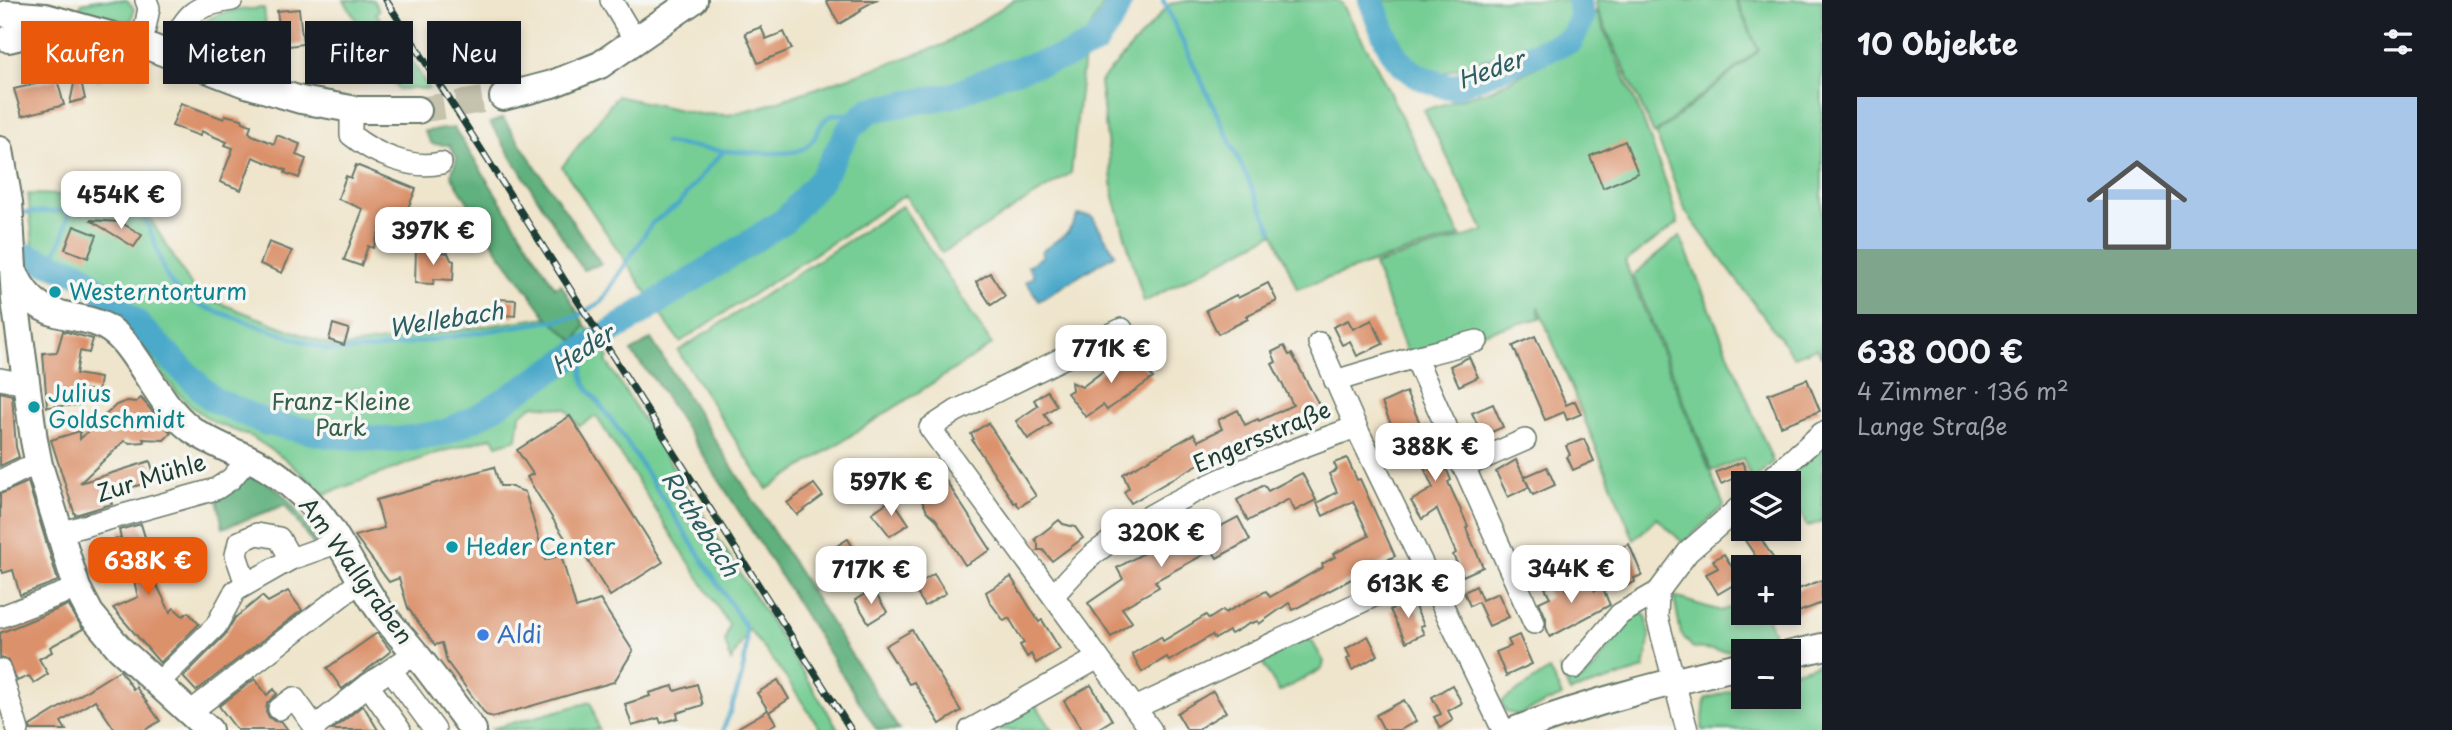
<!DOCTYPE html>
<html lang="de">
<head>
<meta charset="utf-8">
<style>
	:root { --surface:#171b24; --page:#20242c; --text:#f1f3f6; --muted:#9ea1a6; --accent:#ea580c }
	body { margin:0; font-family:"Playpen Sans",sans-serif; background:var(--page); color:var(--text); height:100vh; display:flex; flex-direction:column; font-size:26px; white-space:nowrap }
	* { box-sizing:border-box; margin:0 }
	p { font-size:23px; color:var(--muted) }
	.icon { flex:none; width:38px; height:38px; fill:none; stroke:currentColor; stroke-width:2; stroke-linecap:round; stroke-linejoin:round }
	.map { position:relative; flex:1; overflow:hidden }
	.details { display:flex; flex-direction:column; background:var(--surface); width:630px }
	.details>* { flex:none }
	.banner { position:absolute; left:21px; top:21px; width:665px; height:63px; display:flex; gap:14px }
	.controls { position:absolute; left:1731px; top:471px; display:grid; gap:14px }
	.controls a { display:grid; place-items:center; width:70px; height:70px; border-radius:0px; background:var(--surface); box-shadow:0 4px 10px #0003; font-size:35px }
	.price { position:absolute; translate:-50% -60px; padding:0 16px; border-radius:14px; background:#fff; color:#222; font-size:23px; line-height:46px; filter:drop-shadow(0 2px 4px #0008) }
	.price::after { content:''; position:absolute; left:50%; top:42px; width:21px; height:16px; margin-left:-10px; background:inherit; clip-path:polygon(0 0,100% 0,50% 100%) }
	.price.on { background:var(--accent); color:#fff }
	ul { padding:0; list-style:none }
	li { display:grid; align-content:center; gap:14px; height:371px; padding:0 35px }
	li span { display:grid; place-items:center; height:217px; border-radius:0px; color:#555 }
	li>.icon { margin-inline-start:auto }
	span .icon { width:126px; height:126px; fill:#fffc; stroke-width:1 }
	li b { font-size:30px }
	h2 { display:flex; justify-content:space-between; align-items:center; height:84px; padding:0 35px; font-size:30px }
	.pill { padding:0 24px; border-radius:0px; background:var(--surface); box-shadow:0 4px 10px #0003; font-size:24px; line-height:63px }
	.pill.on { background:var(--accent); color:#fff }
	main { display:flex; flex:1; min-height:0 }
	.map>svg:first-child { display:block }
	.green { fill:#76ce94; stroke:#4a8664; stroke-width:2 }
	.forest { fill:#60b17e; stroke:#407759; stroke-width:2 }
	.water { fill:#4ba9ca; stroke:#35737f; stroke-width:2 }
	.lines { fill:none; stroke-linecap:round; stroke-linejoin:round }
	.stream { stroke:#4ba9ca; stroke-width:4.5 }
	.river { stroke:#4ba9ca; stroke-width:26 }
	.building { fill:#db916a }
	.major-tunnel { stroke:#c5c3ae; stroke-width:26; stroke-dasharray:26 13; stroke-linecap:butt }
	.minor-casing { stroke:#687869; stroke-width:24 }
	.major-casing { stroke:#687869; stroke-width:30 }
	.minor { stroke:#fff; stroke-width:21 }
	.major { stroke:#fff; stroke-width:26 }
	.rail-casing { stroke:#1f3d34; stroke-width:7 }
	.rail { stroke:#f6f6f2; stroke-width:4.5; stroke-dasharray:13; stroke-linecap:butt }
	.culture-dot { fill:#0f9aa8; stroke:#f6f6f2; stroke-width:2.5 }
	.shop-dot { fill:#3f7fe0; stroke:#f6f6f2; stroke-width:2.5 }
	.labels { text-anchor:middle; stroke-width:7; stroke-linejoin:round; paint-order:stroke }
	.culture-label { font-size:23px; fill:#0d838f; stroke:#f6f6f2; text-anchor:start }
	.park-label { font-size:23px; fill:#35614c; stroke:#f6f6f2 }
	.street-label { font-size:23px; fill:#1f3d34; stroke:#f6f6f2 }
	.shop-label { font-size:23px; fill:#366cbe; stroke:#f6f6f2; text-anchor:start }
	.water-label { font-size:24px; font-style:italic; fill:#2c5d61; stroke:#f6f6f2 }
</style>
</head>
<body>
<main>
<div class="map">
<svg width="1822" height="730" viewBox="0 0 1822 730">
	<rect width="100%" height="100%" fill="#f6f6f2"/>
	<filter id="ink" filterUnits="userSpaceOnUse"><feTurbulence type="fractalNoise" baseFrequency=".0143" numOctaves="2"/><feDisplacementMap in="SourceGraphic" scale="14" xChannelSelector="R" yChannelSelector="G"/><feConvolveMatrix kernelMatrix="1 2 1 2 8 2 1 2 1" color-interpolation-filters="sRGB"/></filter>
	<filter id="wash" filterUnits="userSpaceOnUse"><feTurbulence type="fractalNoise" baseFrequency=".00686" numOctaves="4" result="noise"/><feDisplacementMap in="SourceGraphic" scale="28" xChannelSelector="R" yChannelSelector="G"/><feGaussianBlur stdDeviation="1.57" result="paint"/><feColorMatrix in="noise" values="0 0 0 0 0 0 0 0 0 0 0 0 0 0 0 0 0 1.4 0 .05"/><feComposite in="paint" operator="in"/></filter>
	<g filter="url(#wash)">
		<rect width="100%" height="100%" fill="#efe5cc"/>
		<g class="green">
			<path d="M98,0H127L134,9L132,20L123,22L78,10L82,3Z"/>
			<path d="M344,0H373L379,10L376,13L383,23L387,21L429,89H398Z"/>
			<path d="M1014,0H1106L1086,35L1064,48L997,66L950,88L867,103L838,137L819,172L793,203L773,222L653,302L562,167L617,96L699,114L728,115L764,106L943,45Z"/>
			<path d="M1192,0H1336L1341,2L1372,57L1460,236L1374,262L1297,289L1274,233L1144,302L1114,197L1100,82L1170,4Z"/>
			<path d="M1380,0H1570L1575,16L1565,33L1434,76L1412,60L1398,38Z"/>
			<path d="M1596,0H1735L1758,50L1654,134L1597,9Z"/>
			<path d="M1737,0H1822V358L1817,348L1794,357L1686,212L1656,134L1759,51Z"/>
			<path d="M264,8L271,70L212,52L201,43L202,25C217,9 243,10 264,8Z"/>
			<path d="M1596,11L1642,117L1668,188L1678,223L1625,262L1724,506L1683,543L1657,518L1634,540L1538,306L1540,318L1407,353L1374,265L1484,231L1424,110L1493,89L1581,44Z"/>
			<path d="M1084,56L1071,173L942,253L905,195L680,342L659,312L783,229L805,208L831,174L849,141L875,112L952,103L1004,80L1068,64Z"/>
			<path d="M28,194L127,197L146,212L194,290L217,302L337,348L547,317L575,341L585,325L608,357L606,361L839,730H821L782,672L749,629L731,661L725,641L729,625L596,416L579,426L566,409L534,405L520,415L517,439L497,445L493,437L434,454L325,494L285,459L252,437L215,423L192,407L176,391L82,271L34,254Z"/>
			<path d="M902,206L992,345L767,489L678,351Z"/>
			<path d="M1680,236L1773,462L1752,481L1743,458L1712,471L1633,275Z"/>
			<path d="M1822,446V521L1807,527L1789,488L1788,483L1785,480Z"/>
			<path d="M1674,597L1721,611L1743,603V612L1766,613L1777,643L1725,651L1693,648L1681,634Z"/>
			<path d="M1637,612L1646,615L1650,635L1644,669L1570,692L1559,667L1571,679H1583L1594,669L1621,626Z"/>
			<path d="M1305,638L1312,641L1324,662L1322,669L1279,692L1260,659Z"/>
			<path d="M1822,663V730H1702L1705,699L1743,687V696H1788L1789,673Z"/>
			<path d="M1549,670L1562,696L1518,715L1506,712L1501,702Z"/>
			<path d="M591,702L599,730L490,729Z"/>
			<path d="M1035,703L1052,730H989Z"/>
		</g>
		<g class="forest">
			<path d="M503,118L601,264L583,270L490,123Z"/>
			<path d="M454,128L555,287L561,284L585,325L575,341L547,317L498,251L451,175L457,158L449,145L432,144L424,131Z"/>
			<path d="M651,339L899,730H877L769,558L656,382L631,352Z"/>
			<path d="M249,476C282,482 301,516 316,544H313L285,505L223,528L217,499Z"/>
		</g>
		<path class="water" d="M1078,215L1092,216L1115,254L1039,301L1026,281L1034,276L1028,266L1043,256L1041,252L1068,232Z"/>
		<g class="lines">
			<g class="stream">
				<path d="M1163,0L1272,230"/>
				<path d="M665,143L724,151"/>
				<path d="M18,213L129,208C156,218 155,259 169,280C177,293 191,300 204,307L325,349L337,351L374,349L576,317L601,302L652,223L678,205L707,169L724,151C741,152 782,155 797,151C830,141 806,104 862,116"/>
				<path d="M50,263L62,240L69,212"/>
				<path d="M585,348L582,374L585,385L619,430L745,626C751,659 735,699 723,730"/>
			</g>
			<g class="river">
				<path d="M1371,0C1390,49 1395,77 1453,87L1571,40L1582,18L1579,0"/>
				<path d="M0,247L80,274L133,320L212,399L267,423L328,435L395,440L444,433L483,414L785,220L822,178L850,128L870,110L954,95L1001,74L1067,56L1095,43L1114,15L1120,0"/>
			</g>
		</g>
		<g id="blocks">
			<g class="building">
				<path d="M826,0H876L860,9L861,11L839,24Z"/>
				<path d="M299,9L303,44L282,47L277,11Z"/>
				<path d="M761,27L766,39L784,32L792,49L758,63L745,33Z"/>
				<path d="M78,64L102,69L100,81L80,76L85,99L70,103Z"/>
				<path d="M57,79L64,105L22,116L14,89Z"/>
				<path d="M181,103L224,119L225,115L242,119L243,122L251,125L249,132L252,135L274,144L277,135L300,144L296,155L306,159L299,178L285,173L286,170L253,157L241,190L220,182L233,148L225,145L227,142L201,131L200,136L172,126Z"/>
				<path d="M1625,141L1638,173L1603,188L1590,156Z"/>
				<path d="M356,165L416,189L407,210L412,211L404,232L382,224L373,248L368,246L361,266L344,260L363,209L338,199L346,176L351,178Z"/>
				<path d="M444,210L461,211L466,216V238H444Z"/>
				<path d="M90,220L120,222L142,235L134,247Z"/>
				<path d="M74,226L97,235L88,258L65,249Z"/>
				<path d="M269,242L292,251L282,273L260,264Z"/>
				<path d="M416,250L448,253L451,260L454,261L453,280L434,279L433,284L415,283Z"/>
				<path d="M990,273L1005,296L991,305L976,282Z"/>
				<path d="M1268,283L1277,301L1246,316L1248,319L1218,334L1206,310L1236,295L1238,298Z"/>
				<path d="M497,299L516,300L515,316L495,314Z"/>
				<path d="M1348,320L1353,329L1372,320L1383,344L1357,356L1350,341L1342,345L1333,327Z"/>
				<path d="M333,324L349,329L344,345L329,340Z"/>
				<path d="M63,331L93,339L89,353L80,351L76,374L100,378L98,392L78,388V405L47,407L43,353L57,352Z"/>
				<path d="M1535,336L1566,405L1575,401L1581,414L1567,420L1564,412L1545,420L1513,346Z"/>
				<path d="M1284,346L1289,355L1292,354L1325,416L1276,439L1271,429L1240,445L1241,448L1226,455L1223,450L1131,503L1124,492L1129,488L1123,474L1194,434L1198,441L1222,429L1218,420L1238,410L1245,425L1258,419L1259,421L1293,405L1272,364L1276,362L1272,352Z"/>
				<path d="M1131,350L1153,378L1107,410L1103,405L1086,417L1067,393L1072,390L1071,382L1082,387Z"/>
				<path d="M1469,357L1478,377L1459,386L1450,366Z"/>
				<path d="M1807,379L1820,411L1781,426L1768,394Z"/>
				<path d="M1047,391L1057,406L1044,414L1051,424L1028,439L1016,421L1038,406L1034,400Z"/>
				<path d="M0,392L12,395L16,447L19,457L0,466Z"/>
				<path d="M1406,392L1422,428L1427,425L1440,453L1451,480L1448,482L1468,526L1466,528L1483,567L1463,576L1453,555L1456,553L1437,509L1422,519L1411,501L1433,488L1407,429L1395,434L1382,403Z"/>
				<path d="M141,398L171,433L164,440L143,439L144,442L130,443L124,441L80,483L150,461L156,480L109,494L112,504L75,515L51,440L80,431V439L116,405L127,401L136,402Z"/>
				<path d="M1493,404L1503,427L1483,436L1472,413Z"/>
				<path d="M570,416L663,562L610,596L580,548L574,551L559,529L527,477L533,474L517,450Z"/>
				<path d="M988,423L1036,496L1019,507L1016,502L1014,503L972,440L974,439L971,434Z"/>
				<path d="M1584,439L1594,461L1573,470L1567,457L1570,455L1566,446Z"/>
				<path d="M1347,458L1357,480L1360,479L1395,556L1293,610L1289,603L1259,624L1258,621L1249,624L1231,634L1229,631L1215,639L1212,635L1169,661L1167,657L1142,672L1132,654L1161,637L1163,641L1206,615L1209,619L1223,610L1225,613L1266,591L1270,597L1323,567L1322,564L1335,557L1333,554L1369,536L1353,501L1323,516L1317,503L1337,492L1329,474L1337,470L1334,463Z"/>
				<path d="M1516,460L1529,487L1508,497L1496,472Z"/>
				<path d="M1742,462L1747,473L1721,484L1716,472Z"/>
				<path d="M494,467L500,486H509L525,492L545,560L561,555L576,608L600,600L633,651L614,682L493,717L486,715L447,662L442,643L435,645L408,608L399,578L389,582L355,536L384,528L376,500Z"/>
				<path d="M1547,467L1555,485L1533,495L1524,477Z"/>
				<path d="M941,473L991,550L965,565L936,519L927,511L916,489Z"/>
				<path d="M1302,473L1316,500L1295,511L1289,499L1248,521L1237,500L1264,485L1268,491Z"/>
				<path d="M28,482L58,581L20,595L13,570L3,573L2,570H0V494Z"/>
				<path d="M814,484L823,496L797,515L787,503Z"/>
				<path d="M892,499L909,524L890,536L872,513Z"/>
				<path d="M1238,517L1250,540L1217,558L1212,550L1155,581L1159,587L1122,608L1132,622L1111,637L1088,603L1123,579L1117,568L1158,545L1157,539L1182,525L1191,542Z"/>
				<path d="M1059,520L1063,524L1075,527L1083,538L1052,561L1043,550H1038V544L1035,539Z"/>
				<path d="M141,524L158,580L155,581L170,612L174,608L183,616L188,612L199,624L160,663L113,608L138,597L133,577H131L125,563L112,567L105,542L121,538L119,530Z"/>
				<path d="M1754,528L1779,567H1763L1742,536Z"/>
				<path d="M848,539L863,564L844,575L827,552Z"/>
				<path d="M1629,544L1642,575L1634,578L1635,582L1621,588L1611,567L1621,563L1616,550Z"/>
				<path d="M1724,554L1740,581L1718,594L1706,574L1718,568L1713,560Z"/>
				<path d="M934,574L946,593L925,606L913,587Z"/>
				<path d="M1011,577L1039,622L1042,620L1060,649L1036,663L1031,654L1027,657L1020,645L1024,643L1009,618L1004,621L990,602L986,592Z"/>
				<path d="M1562,580L1567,591L1590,581L1595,591L1602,587L1610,605L1550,637L1546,627V618L1539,602L1550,597L1545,588Z"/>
				<path d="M1822,580V603L1788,616V593Z"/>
				<path d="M1476,586L1482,600L1498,593L1509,617L1489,626L1478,602L1470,606L1464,592Z"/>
				<path d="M873,589L887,612L869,623L855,600Z"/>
				<path d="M288,591L302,610L196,691L183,677L225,635L235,618L262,596L268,602Z"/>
				<path d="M1411,599L1424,625L1420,626L1424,634L1406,642L1390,610Z"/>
				<path d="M68,605L83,629L50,647L52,652L39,659L48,674L34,683L29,676L17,681L9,661L0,657V633Z"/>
				<path d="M912,630L961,711L940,724L914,682L909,684L885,646Z"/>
				<path d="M377,633L391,651L342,689L327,668Z"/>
				<path d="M1519,635L1532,664L1506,676L1496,652L1511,646L1508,640Z"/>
				<path d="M1368,636L1378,655L1352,670L1347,659L1350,657L1346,649Z"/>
				<path d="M120,670L133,689L136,687L160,721L145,730H115L95,700L61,722L66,730H31L30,726Z"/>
				<path d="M255,679L267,695L274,689L277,694L267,703L266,711L269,717L274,721L282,722L288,730H237L219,706Z"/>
				<path d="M778,680L789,699L769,712L776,723L766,730H734L768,710L757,693Z"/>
				<path d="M697,684L703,705L677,713L678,718L661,723L659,718L632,726L625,704L650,696L649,693L673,686L675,691Z"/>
				<path d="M1091,685L1112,720L1096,730H1082L1064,701Z"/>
				<path d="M1452,685L1462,703L1448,711L1453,720L1440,728L1434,717L1441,714L1432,697Z"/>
				<path d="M1213,691L1226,712L1196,730H1187L1177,713Z"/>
				<path d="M1404,700L1416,721L1400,730H1384L1376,715Z"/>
				<path d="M363,705L378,730H332Z"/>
			</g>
		</g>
	</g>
	<g filter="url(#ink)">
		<use href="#blocks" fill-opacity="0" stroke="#687869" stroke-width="2"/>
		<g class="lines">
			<path class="major-tunnel" d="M418,110L503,97"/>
			<defs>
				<g id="minor">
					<path d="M611,0L636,42"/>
					<path d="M142,44L149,8L146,0"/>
					<path d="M167,54C187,16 187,7 232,0"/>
					<path d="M351,109V135C374,154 412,170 441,163"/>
					<path d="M1122,329L956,411L930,428L1151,730"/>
					<path d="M1319,343L1356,427L1503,730"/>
					<path d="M1415,357L1477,341"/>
					<path d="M0,379L15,382L26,380"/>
					<path d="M1335,381L1415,357L1534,623"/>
					<path d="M1463,467L1525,440"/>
					<path d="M0,481L24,469L39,465"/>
					<path d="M1766,483L1822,433"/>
					<path d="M59,533L216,489L231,479L249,458"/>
					<path d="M246,584L236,555L239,542L257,534L279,538L291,559"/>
					<path d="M1054,595C1067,581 1080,565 1095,553C1172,493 1265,460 1356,427"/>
					<path d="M0,617L77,588"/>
					<path d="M1574,668L1620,614L1658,592"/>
					<path d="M0,670L18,730"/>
					<path d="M391,670L435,730"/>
					<path d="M157,684L216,626L235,591L291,559L339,542"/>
					<path d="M1135,708L1425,572"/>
					<path d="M279,709L294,698L315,727L368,685"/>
					<path d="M189,713L362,580"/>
					<path d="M400,730L368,685L415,653"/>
					<path d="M970,730L1098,658"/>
					<path d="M1687,730L1657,617L1658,592L1688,552L1743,504"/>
				</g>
				<g id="major">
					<path d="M7,14L45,17L142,44L243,83L301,100L357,110H418"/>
					<path d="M9,39L57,27"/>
					<path d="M503,97L552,84L600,65L694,0"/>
					<path d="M0,150L9,202L15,300L34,440L39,465L77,588L90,613L120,649L209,730"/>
					<path d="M15,274C44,336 88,301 123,341C147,369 160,405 191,429C209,442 228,449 248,458C266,466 286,480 301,494C335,525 352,570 378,608C389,624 403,638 415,653C435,678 454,704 473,730"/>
					<path d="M1788,655L1822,647"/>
					<path d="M1516,730C1590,702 1666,683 1743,665"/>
				</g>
			</defs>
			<use href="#minor" class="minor-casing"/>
			<use href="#major" class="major-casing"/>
			<use href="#minor" class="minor"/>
			<use href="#major" class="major"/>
			<defs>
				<path id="rail" d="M386,0L851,730"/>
			</defs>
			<use href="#rail" class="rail-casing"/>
			<use href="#rail" class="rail"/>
		</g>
	</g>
	<g class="culture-dot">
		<circle cx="55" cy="292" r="7"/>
		<circle cx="34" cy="407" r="7"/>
		<circle cx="452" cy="547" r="7"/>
	</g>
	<circle class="shop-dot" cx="483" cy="635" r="7"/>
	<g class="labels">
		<g class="culture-label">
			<text x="69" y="300">Westerntorturm</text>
			<text x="48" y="402">Julius<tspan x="48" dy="26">Goldschmidt</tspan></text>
			<text x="466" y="555">Heder Center</text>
		</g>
		<g class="park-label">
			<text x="341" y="410">Franz-Kleine<tspan x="341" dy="26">Park</tspan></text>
		</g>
		<g class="street-label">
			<text transform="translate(1262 437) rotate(-23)" y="8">Engersstraße</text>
			<text transform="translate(151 478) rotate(-17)" y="8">Zur Mühle</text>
			<text transform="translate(356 571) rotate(54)" y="8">Am Wallgraben</text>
		</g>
		<g class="shop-label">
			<text x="497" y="643">Aldi</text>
		</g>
		<g class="water-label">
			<text transform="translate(1491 70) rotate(-20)" y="8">Heder</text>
			<text transform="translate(446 320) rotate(-9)" y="8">Wellebach</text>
			<text transform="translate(583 350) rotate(-33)" y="8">Heder</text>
			<text transform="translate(700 524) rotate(57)" y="8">Rothebach</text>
		</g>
	</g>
</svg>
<div class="controls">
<a><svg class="icon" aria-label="layers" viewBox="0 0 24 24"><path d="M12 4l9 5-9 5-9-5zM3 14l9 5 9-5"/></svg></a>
<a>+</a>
<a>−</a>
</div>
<b class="price" style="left:121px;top:231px">454K €</b>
<b class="price" style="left:433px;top:267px">397K €</b>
<b class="price" style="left:1111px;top:385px">771K €</b>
<b class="price" style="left:1435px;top:483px">388K €</b>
<b class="price" style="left:891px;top:518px">597K €</b>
<b class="price" style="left:1161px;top:569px">320K €</b>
<b class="price on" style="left:148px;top:597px">638K €</b>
<b class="price" style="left:1571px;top:605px">344K €</b>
<b class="price" style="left:871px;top:606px">717K €</b>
<b class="price" style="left:1408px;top:620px">613K €</b>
<div class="banner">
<a class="pill on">Kaufen</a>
<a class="pill">Mieten</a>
<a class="pill">Filter</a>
<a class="pill">Neu</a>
</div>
</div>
<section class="details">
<h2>10 Objekte<svg class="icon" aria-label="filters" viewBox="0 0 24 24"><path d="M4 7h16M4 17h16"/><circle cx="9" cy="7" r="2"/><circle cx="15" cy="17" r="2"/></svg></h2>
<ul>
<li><span style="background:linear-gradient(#a9c7e8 70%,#7fa58c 0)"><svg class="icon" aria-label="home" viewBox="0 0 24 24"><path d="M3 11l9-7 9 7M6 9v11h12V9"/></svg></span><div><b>638 000 €</b><p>4 Zimmer · 136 m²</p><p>Lange Straße</p></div></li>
</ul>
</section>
</main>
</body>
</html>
